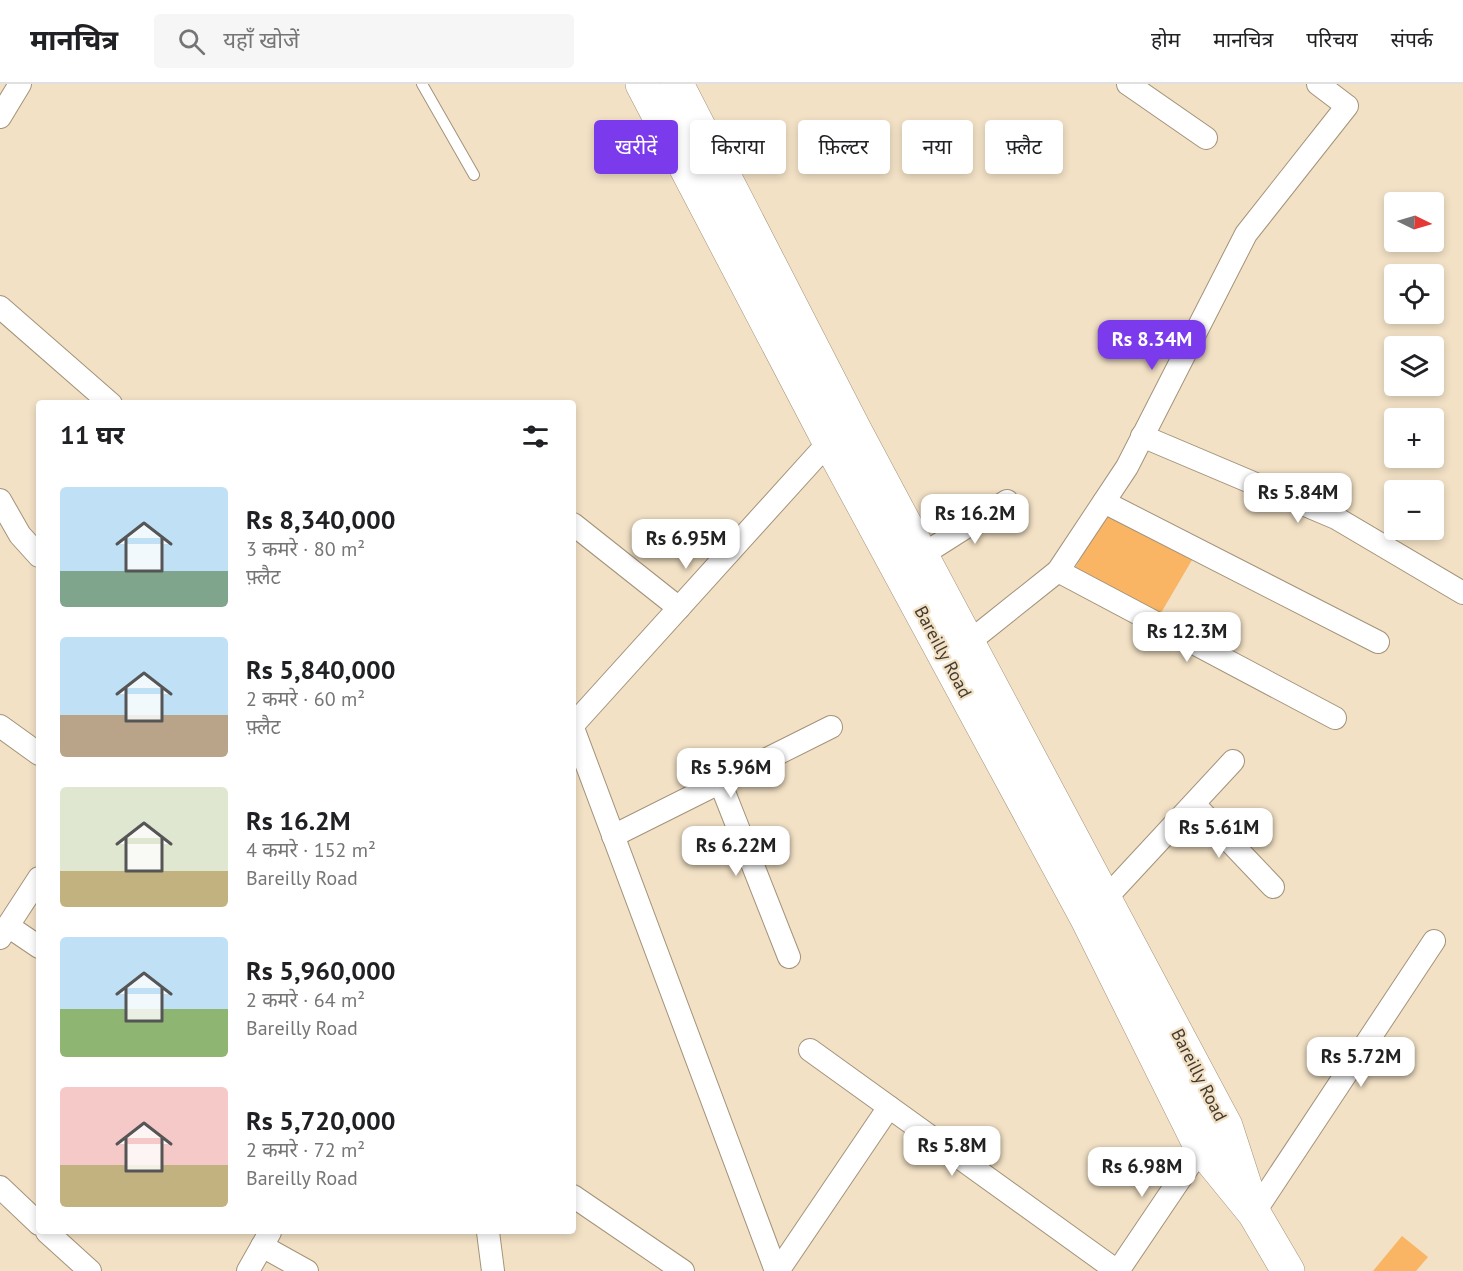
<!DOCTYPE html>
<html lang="hi">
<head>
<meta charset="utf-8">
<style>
	:root { --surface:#fff; --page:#f6f6f6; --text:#202124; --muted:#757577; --line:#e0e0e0; --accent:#7c3aed }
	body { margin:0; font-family:"PT Sans","Noto Sans Devanagari",sans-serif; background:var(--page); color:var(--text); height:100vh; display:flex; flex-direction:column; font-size:22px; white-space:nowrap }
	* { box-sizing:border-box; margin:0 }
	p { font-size:20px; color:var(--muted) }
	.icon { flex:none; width:33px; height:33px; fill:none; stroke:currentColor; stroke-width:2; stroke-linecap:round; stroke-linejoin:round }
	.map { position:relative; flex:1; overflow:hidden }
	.panel { position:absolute; left:36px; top:316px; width:540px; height:834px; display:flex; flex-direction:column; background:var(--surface); border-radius:6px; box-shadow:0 3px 9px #0003 }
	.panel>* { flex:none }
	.guide { position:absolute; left:594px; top:36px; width:570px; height:54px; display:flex; gap:12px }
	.needle { width:39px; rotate:95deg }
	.fabs { position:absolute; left:1384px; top:108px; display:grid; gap:12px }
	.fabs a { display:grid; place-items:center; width:60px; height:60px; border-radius:6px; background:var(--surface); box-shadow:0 3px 9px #0003; font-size:30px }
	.price { position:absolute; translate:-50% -51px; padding:0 14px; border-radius:12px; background:#fff; color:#222; font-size:20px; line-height:39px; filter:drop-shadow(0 2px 3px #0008) }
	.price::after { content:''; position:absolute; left:50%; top:36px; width:18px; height:14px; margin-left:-9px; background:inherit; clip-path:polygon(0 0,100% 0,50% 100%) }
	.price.active { background:var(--accent); color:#fff }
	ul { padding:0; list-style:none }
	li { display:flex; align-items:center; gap:18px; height:150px; padding:0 24px }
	li span { display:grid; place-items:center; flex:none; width:168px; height:120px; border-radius:6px; color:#555 }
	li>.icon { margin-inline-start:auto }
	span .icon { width:72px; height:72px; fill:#fffc; stroke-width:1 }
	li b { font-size:26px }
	h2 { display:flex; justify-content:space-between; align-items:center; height:72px; padding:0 24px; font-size:26px }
	.chip { padding:0 21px; border-radius:6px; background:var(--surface); box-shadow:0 3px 9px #0003; font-size:21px; line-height:54px }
	.chip.active { background:var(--accent); color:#fff }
	header { display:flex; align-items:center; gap:36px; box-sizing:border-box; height:84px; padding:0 30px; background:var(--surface); border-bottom:2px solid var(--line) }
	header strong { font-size:28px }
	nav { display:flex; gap:33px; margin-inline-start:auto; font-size:21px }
	.search { width:420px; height:54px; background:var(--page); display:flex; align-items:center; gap:15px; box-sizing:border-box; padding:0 21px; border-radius:6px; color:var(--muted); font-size:22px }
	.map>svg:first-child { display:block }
	.building { fill:#f9b564 }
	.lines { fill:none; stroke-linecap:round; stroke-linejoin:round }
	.lane-casing { stroke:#a3937a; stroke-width:12 }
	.street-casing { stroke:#a3937a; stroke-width:24 }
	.primary-casing { stroke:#a3937a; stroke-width:34 }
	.lane { stroke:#fff; stroke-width:10 }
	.street { stroke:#fff; stroke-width:22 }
	.primary { stroke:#fff; stroke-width:33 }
	.labels { text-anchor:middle; stroke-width:4.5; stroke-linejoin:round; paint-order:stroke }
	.street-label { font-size:18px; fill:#423b30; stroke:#f2e1c5 }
</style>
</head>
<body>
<header>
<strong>मानचित्र</strong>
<div class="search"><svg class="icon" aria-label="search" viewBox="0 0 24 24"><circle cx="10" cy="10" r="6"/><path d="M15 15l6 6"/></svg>यहाँ खोजें</div>
<nav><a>होम</a><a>मानचित्र</a><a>परिचय</a><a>संपर्क</a></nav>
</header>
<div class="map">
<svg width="1463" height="1187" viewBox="0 0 1463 1187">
	<rect width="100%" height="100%" fill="#f2e1c5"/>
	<g class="building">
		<path d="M1107,428L1192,476L1158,534L1074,486Z"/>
		<path d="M1402,1152L1428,1173L1416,1187H1373Z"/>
	</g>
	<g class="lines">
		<defs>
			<path id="lane" d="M422,0L474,91"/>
			<g id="street">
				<path d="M1128,0L1206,54"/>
				<path d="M0,33L20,0"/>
				<path d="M0,223L111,320"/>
				<path d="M1142,352L1336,434L1463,509"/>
				<path d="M0,416L20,451L39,472"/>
				<path d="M1104,418L1378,558"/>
				<path d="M573,440L679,524"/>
				<path d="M922,471L1007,417"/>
				<path d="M1058,487L1335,634"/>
				<path d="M969,558L1058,487L1127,383L1246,150L1347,22L1318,0"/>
				<path d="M573,641L829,358"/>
				<path d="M0,642L39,670"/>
				<path d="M573,644L776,1187"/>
				<path d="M720,698L789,873"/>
				<path d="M1194,720L1273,803"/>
				<path d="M613,752L831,643"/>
				<path d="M1106,814L1233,677"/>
				<path d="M8,842L39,863"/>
				<path d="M0,854L39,794"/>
				<path d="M810,966L1117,1187"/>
				<path d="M0,1103L39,1140"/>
				<path d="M573,1112L683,1187"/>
				<path d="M1254,1129L1434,857"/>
				<path d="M47,1148L90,1187"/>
				<path d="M488,1148L493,1187"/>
				<path d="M262,1162L307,1187"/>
				<path d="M248,1187L270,1148"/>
				<path d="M778,1187L889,1023"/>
				<path d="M1118,1187L1201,1064"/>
			</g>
			<g id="primary">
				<path d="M642,0L836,371L1087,835L1201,1064L1254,1129L1288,1187"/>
				<path d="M677,0L855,346L1226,1042L1248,1110"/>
			</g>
		</defs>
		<use href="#lane" class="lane-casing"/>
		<use href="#street" class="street-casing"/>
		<use href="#primary" class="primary-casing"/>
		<use href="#lane" class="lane"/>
		<use href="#street" class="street"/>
		<use href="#primary" class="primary"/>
	</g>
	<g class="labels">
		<g class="street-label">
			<text transform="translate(943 568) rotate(62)" y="6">Bareilly Road</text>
			<text transform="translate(1199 991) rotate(63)" y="6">Bareilly Road</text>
		</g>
	</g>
</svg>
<div class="fabs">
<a><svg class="needle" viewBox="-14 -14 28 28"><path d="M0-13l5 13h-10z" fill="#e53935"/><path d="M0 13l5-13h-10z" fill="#757577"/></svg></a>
<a><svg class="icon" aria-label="locate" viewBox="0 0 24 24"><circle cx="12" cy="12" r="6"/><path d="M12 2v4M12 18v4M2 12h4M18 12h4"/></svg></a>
<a><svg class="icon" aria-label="layers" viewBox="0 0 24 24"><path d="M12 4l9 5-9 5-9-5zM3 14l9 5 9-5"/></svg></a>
<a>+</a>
<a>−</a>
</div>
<b class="price active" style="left:1152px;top:287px">Rs 8.34M</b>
<b class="price" style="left:1298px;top:440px">Rs 5.84M</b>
<b class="price" style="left:975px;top:461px">Rs 16.2M</b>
<b class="price" style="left:686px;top:486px">Rs 6.95M</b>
<b class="price" style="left:1187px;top:579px">Rs 12.3M</b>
<b class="price" style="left:731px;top:715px">Rs 5.96M</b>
<b class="price" style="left:1219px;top:775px">Rs 5.61M</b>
<b class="price" style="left:736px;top:793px">Rs 6.22M</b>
<b class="price" style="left:1361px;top:1004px">Rs 5.72M</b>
<b class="price" style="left:952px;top:1093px">Rs 5.8M</b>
<b class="price" style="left:1142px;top:1114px">Rs 6.98M</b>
<div class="guide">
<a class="chip active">खरीदें</a>
<a class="chip">किराया</a>
<a class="chip">फ़िल्टर</a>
<a class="chip">नया</a>
<a class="chip">फ़्लैट</a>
</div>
<section class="panel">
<h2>11 घर<svg class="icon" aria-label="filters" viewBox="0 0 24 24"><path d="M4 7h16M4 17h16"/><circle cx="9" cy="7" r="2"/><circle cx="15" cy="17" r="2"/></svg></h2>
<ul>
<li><span style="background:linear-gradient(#bfe0f5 70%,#7fa58c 0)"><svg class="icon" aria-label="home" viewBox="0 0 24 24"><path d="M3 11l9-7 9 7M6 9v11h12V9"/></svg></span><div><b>Rs 8,340,000</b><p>3 कमरे · 80 m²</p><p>फ़्लैट</p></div></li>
<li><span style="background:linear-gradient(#bfe0f5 65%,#b9a48a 0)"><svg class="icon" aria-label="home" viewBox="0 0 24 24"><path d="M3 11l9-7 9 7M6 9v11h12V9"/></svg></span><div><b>Rs 5,840,000</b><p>2 कमरे · 60 m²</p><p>फ़्लैट</p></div></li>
<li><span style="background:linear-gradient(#dfe7d0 70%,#c2b280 0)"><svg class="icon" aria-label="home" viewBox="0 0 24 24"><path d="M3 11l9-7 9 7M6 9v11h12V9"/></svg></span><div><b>Rs 16.2M</b><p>4 कमरे · 152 m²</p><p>Bareilly Road</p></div></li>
<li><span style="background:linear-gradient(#bfe0f5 60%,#8fb573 0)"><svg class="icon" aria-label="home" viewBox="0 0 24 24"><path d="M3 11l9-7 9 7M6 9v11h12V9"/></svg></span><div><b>Rs 5,960,000</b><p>2 कमरे · 64 m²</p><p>Bareilly Road</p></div></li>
<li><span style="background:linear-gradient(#f6c9c9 65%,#c2b280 0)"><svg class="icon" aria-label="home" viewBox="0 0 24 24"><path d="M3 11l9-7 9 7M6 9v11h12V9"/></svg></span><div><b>Rs 5,720,000</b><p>2 कमरे · 72 m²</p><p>Bareilly Road</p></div></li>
</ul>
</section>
</div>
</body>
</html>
